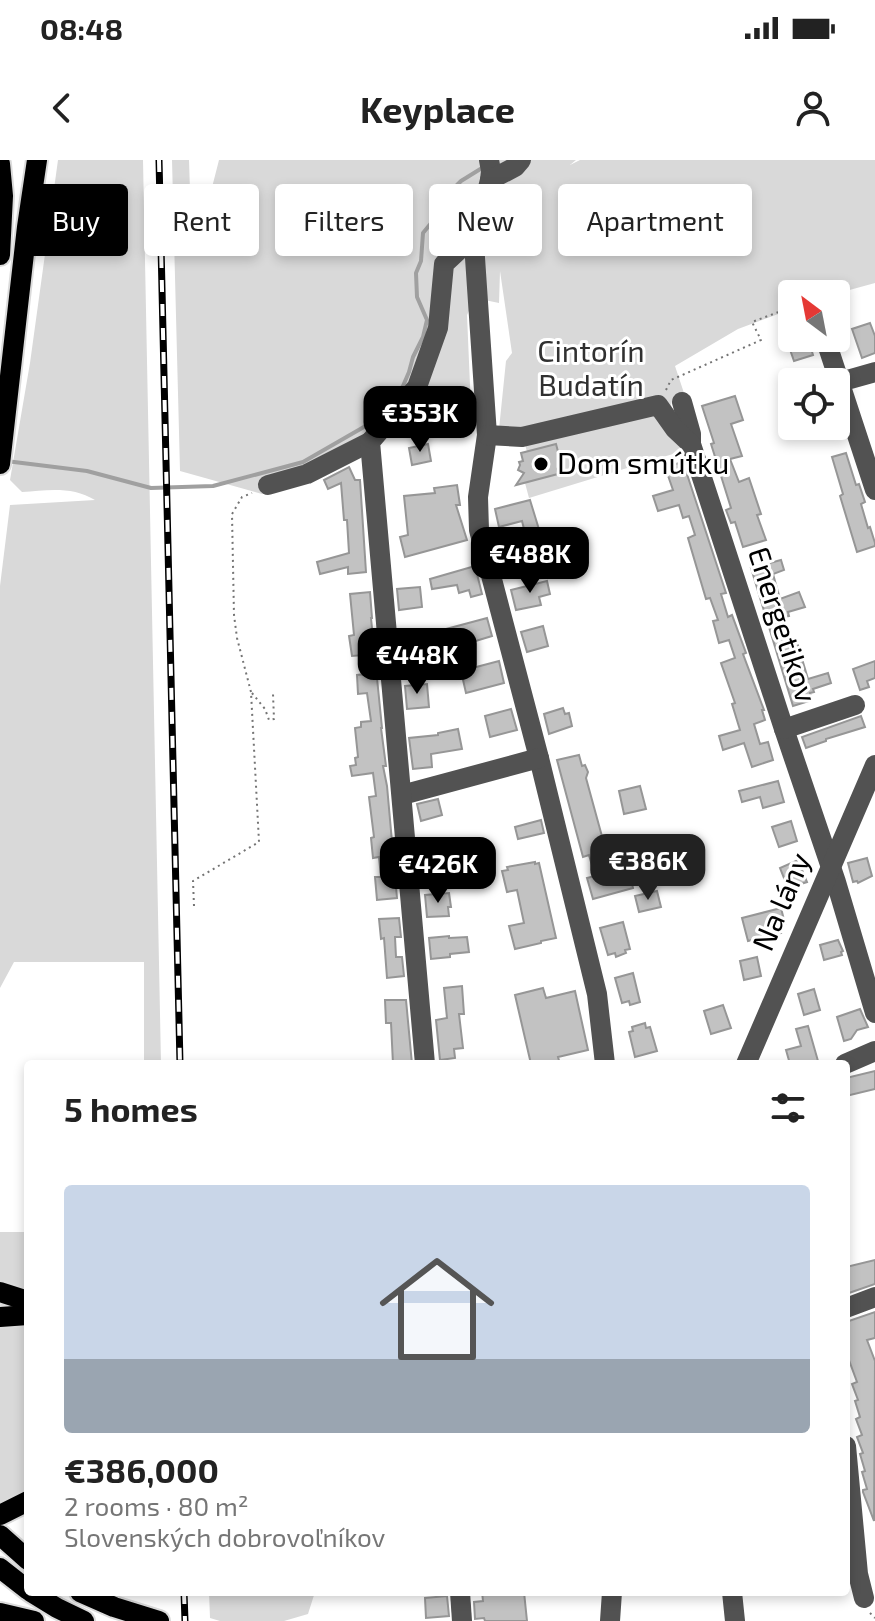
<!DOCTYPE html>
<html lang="en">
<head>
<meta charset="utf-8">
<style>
	:root { --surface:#fff; --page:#f6f6f6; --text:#222; --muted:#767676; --line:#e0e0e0; --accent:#000 }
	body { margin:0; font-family:"Exo 2",sans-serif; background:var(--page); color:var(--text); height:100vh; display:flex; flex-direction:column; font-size:30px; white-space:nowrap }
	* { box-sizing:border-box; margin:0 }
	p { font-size:26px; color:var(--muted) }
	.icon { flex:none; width:44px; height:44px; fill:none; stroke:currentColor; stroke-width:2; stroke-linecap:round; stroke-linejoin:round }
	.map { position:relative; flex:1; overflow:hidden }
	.details { position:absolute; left:24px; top:900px; width:826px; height:536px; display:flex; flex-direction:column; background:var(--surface); border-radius:8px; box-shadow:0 4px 12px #0003 }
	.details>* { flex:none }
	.guide { position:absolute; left:24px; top:24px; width:828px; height:72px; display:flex; gap:16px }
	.needle { width:52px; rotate:328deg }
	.tools { position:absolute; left:778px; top:120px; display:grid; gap:16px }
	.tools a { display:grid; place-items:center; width:72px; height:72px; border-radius:8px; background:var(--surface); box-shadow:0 4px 12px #0003; font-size:40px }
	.price { position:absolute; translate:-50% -68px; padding:0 18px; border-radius:16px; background:var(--accent); color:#fff; font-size:26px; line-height:52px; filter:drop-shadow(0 2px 4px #0008) }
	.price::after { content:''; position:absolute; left:50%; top:48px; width:24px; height:18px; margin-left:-12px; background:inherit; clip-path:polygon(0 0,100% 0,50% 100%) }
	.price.selected { background:#222; color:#fff }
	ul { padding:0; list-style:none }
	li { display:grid; align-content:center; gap:16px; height:424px; padding:0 40px }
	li+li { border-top:2px solid var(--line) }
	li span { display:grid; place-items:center; height:248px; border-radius:8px; color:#555 }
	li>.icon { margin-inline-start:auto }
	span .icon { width:144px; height:144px; fill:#fffc; stroke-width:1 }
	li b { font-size:34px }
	h2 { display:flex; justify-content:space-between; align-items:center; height:96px; padding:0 40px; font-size:34px }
	.tag { padding:0 28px; border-radius:8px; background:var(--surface); box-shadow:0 4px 12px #0003; font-size:28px; line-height:72px }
	.tag.selected { background:var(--accent); color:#fff }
	.status { display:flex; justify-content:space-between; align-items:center; height:56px; padding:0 40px; background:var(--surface); direction:ltr }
	.status svg { height:22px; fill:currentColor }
	header { display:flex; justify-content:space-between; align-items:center; height:104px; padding:0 40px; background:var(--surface); font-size:36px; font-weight:700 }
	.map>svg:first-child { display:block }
	.green { fill:#d9d9d9 }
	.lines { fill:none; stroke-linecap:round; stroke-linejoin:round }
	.stream { stroke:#a0a0a0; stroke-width:4 }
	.building { fill:#c2c2c2; stroke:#969696; stroke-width:2 }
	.major-casing { stroke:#dbdbdb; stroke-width:24 }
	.path { stroke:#747474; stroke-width:2; stroke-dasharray:2 4; stroke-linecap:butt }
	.minor { stroke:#525252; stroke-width:20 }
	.major { stroke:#000; stroke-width:20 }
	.rail-casing { stroke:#000; stroke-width:7 }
	.rail { stroke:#fff; stroke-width:4; stroke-dasharray:12; stroke-linecap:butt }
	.poi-dot { fill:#000; stroke:#fff; stroke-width:3 }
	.labels { text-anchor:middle; stroke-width:6; stroke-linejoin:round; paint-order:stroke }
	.park-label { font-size:30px; fill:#303030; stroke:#fff }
	.poi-label { font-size:30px; fill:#000; stroke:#fff; text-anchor:start }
	.street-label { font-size:30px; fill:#000; stroke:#fff }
</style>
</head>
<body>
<div class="status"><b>08:48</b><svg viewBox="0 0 49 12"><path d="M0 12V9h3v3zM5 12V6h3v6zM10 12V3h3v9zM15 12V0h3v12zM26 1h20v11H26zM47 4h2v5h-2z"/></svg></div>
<header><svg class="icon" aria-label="back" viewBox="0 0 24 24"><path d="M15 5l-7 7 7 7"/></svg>Keyplace<svg class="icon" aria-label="person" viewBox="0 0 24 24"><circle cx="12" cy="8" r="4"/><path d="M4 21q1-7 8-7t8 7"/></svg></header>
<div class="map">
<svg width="875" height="1461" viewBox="0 0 875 1461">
	<rect width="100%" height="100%" fill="#fff"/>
	<g class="green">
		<path d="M58,0H143L161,904H144V802H14L0,828V426L10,345L95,340C73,326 47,330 22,332L10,320L30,203Z"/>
		<path d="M172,0H189L191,62L207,47L219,0H576L570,5L580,0H875V123L835,134H792V149L738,169L675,206L685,236L672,241L671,245L686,290L529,338L525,323L556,314L557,309L561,302L557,299L559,296L555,284L527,292L522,272L499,269L506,201L512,193L500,111L499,143L475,138L467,155L471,249L408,263L368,274L262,334L180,311Z"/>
		<path d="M0,1072H28V1134L0,1124Z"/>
		<path d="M0,1163H28V1333L0,1347Z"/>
		<path d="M209,1432H315L308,1454L284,1461H220L210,1458Z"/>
	</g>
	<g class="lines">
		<g class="stream">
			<path d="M392,241L403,226L409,212L413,197L423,177L427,160L417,137L416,113L421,101L423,73L432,62L447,52L452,30L461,21L482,8"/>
			<path d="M6,301L87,311L151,328L213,326L303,302L376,260"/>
		</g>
	</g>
	<g class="building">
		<path d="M870,163L875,176V193L862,198L852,169Z"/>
		<path d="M786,178H808L813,195L794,201Z"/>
		<path d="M735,236L743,260L731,264L742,296L730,299L739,322L749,318L761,354L757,355L766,380L743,387L735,362L731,363L726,350L731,348L711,284L714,283L702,246Z"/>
		<path d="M428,284L431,301L412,305L409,288Z"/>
		<path d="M556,284L561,303L557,309L558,314L516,325L524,313L518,310L520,305L519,302L523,301L521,293Z"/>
		<path d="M846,293L856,325L859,324L865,342L861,344L868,368L870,367L875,383V386L857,392L840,336L843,334L832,297Z"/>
		<path d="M683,302L726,433L721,434L728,457L732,455L746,493L743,494L764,550H762L765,560L754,564L760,584L768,582L773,600L752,607L744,583L723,590L719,576L740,570L732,544L735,543L721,503L735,498L729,480L719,483L713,461L718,460L710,438L706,439L688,378L695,375L689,356L683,358L679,345L658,351L653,336L673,330L665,307Z"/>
		<path d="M349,307L355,320H360L366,412L348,414V407L320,414L317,402L349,393L347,360H344L341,323L328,329L324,320Z"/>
		<path d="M457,325L460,345H456L467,380L405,397L400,377L408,375L404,336L435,333L434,328Z"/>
		<path d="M530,340L545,389L529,394L531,402L505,408L500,388L527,381L522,361L499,367L495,349Z"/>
		<path d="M781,400L784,410L773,414L780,439L799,432L805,447L788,452L789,456L785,457L786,462L782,464L789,485L797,482L808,519L828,513L831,523L813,529L814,532L810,533L812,540L793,546L751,408Z"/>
		<path d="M475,406L482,434L471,437L469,430L459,433L457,425L432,429L430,419Z"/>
		<path d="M547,421L550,434L539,437L541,445L516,450L511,430Z"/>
		<path d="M420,427L422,447L399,450L397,429Z"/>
		<path d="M370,432L372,458H371L382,568H381L386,606H383L387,626L397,738L377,740L375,717H381L379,697L373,698L371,678L374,677L369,637L376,636L373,613L352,616L350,606L356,605L355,598L358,597L355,568L361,567V562L371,561L367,533L358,534L357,515L366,514L364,495L352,496L349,476L354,475L350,434Z"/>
		<path d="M487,458L492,476L469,483L467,476L448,480L446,469Z"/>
		<path d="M543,466L548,486L527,492L521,472Z"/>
		<path d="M424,476L425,485L430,484L432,496L404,500L402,479Z"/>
		<path d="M499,501L504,523L466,533L461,511Z"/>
		<path d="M875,501V518L867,521L869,527L860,530L853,509Z"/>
		<path d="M427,524L429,547L407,549L405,526Z"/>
		<path d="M563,548L565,554L569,553L572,566L549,574L544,554Z"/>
		<path d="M511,549L517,570L490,577L485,556Z"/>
		<path d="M861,556L865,567L826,579V581L806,588L802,577Z"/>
		<path d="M458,569L462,589L431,594L432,607L413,609L409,578L438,575V573Z"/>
		<path d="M579,595L582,606L585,605L588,612L586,618L606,691L600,692L606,713L628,707L633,728L593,739L587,718L595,716L589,695L583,697L557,600Z"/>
		<path d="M778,621L784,642L763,648L760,637L742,642L739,631Z"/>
		<path d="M640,626L646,649L624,654L619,631Z"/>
		<path d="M438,639L442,655L421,661L417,644Z"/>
		<path d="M541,660L544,673L518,679L515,667Z"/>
		<path d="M791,661L797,681L779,687L772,667Z"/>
		<path d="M441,694L443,713L422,715L421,696Z"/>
		<path d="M867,698L872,716L858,723L857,721L853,722L848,703Z"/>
		<path d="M798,700L807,722L788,728L780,708Z"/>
		<path d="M535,702V704L539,703L556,778L541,781V783L515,789L509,766L524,763L517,730L507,732L502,711L508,710L507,707Z"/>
		<path d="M657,731L661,747L639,752L635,736Z"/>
		<path d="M449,733L451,747H448L449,756L427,757L425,735Z"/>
		<path d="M781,748L785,764L779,765L781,773L748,781L742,758Z"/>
		<path d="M399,758L401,777H395L396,797H402L404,816L387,818L384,778L381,779L379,759Z"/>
		<path d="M623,762L630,789L625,790L626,793L616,797L615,793L608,795L600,768Z"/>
		<path d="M449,776V778L467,777L469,792L450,794V797L431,799L429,778Z"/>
		<path d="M838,780L843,791L841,792L842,795L824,800L820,785Z"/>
		<path d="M757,797L761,816L744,820L740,801Z"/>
		<path d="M633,813L640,842L630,845L629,841L622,843L615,818Z"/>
		<path d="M462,826L464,854H459L463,888L454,889L455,898L440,900L436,860L447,858L444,828Z"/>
		<path d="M543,828L546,838L575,831L588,890L558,897L560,904H531L515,835Z"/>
		<path d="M814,829L820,850L804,855L798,834Z"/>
		<path d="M385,840H406L412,904H393L391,863H386Z"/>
		<path d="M723,845L731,868L711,874L704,851Z"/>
		<path d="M860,849L868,867L857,870L851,879L844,881L837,857Z"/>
		<path d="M645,863L646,868L650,867L657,891L635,897L629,872L633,871L632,867Z"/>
		<path d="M808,866L818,901L808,904H790L786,890L801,886L796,869Z"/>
		<path d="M875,911V929L846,936V918Z"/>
		<path d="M875,1100V1124L846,1134V1107Z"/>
		<path d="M875,1152V1178L867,1180L875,1201L874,1361L863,1332V1330L867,1329L862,1312L865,1311L860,1294L863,1293L857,1277L862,1275L856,1259L860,1257L855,1241L858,1240L852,1224L857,1222L846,1192V1162Z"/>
		<path d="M482,1432H524L527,1461H485L484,1458L475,1459L474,1442L483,1441Z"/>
		<path d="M447,1436L449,1456L426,1458L425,1438Z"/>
	</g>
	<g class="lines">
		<defs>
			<g id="major">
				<path d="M0,4L3,36L0,95"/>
				<path d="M0,304L27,67L37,0"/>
				<path d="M0,1132L28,1141"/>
				<path d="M0,1157L28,1155"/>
				<path d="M0,1355L28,1341"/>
				<path d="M0,1375L28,1400"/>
				<path d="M0,1408L28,1430"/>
				<path d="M31,1432L57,1448L84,1461"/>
				<path d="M80,1432L114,1447L159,1461"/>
				<path d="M0,1453L34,1461"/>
			</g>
		</defs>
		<use href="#major" class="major-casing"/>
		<g class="path">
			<path d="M666,230L671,220L761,180L752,162L792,147"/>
			<path d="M398,276L433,267L470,272"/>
			<path d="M252,533L265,549L269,560L274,559L273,534"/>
			<path d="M194,746L193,721L259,682L251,532L237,478L234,455L232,354L242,337L252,333"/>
			<path d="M870,1453L875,1458"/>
		</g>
		<g class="minor">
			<path d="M489,0L491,11L490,20L474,83L487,275L478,337L479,370L539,598L597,834L605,904"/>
			<path d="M490,20L515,7L521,0"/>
			<path d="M825,178L875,330"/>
			<path d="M840,222L875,212"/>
			<path d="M682,242L691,274V284L784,569L836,722L875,853"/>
			<path d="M487,275L522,277L658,245L675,269L691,284"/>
			<path d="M268,325L307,314L370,282"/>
			<path d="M784,569L855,545"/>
			<path d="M402,635L539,598"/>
			<path d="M425,904L370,282L417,227L438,168L444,104L460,89L474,83"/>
			<path d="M746,904L875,605"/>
			<path d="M845,904L875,891"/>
			<path d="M846,1148L875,1137"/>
			<path d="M846,1286L858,1414L864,1438"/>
			<path d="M460,1432L462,1461"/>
			<path d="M732,1432L735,1461"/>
			<path d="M610,1461L612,1432"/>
		</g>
		<use href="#major" class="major"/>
		<defs>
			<g id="rail">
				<path d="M159,0L180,904"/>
				<path d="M184,1432L185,1461"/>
			</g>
		</defs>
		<use href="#rail" class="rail-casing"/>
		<use href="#rail" class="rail"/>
	</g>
	<circle class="poi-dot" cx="541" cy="304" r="8"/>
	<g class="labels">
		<g class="park-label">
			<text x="591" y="202">Cintorín<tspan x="591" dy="34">Budatín</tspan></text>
		</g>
		<g class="poi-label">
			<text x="557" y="314">Dom smútku</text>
		</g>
		<g class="street-label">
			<text transform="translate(782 465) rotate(72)" y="10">Energetikov</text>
			<text transform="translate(782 742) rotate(-67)" y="10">Na lány</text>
		</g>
	</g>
</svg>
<div class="tools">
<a><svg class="needle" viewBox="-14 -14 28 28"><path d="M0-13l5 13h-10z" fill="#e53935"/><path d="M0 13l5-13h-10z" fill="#767676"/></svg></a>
<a><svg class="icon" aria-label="locate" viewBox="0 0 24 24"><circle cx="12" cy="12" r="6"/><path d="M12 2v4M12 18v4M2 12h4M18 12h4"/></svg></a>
</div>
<b class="price" style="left:420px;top:294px">€353K</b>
<b class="price" style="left:530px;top:435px">€488K</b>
<b class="price" style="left:417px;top:536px">€448K</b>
<b class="price selected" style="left:648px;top:742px">€386K</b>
<b class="price" style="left:438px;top:745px">€426K</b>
<div class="guide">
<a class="tag selected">Buy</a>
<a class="tag">Rent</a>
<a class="tag">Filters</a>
<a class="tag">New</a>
<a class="tag">Apartment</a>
</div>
<section class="details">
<h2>5 homes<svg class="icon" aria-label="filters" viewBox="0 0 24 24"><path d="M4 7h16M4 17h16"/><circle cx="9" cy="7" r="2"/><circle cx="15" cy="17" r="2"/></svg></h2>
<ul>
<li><span style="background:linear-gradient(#c9d6e8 70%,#9aa5b1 0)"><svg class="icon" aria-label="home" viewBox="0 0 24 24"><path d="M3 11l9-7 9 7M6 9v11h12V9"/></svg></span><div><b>€386,000</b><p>2 rooms · 80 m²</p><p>Slovenských dobrovoľníkov</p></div></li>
</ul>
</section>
</div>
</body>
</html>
